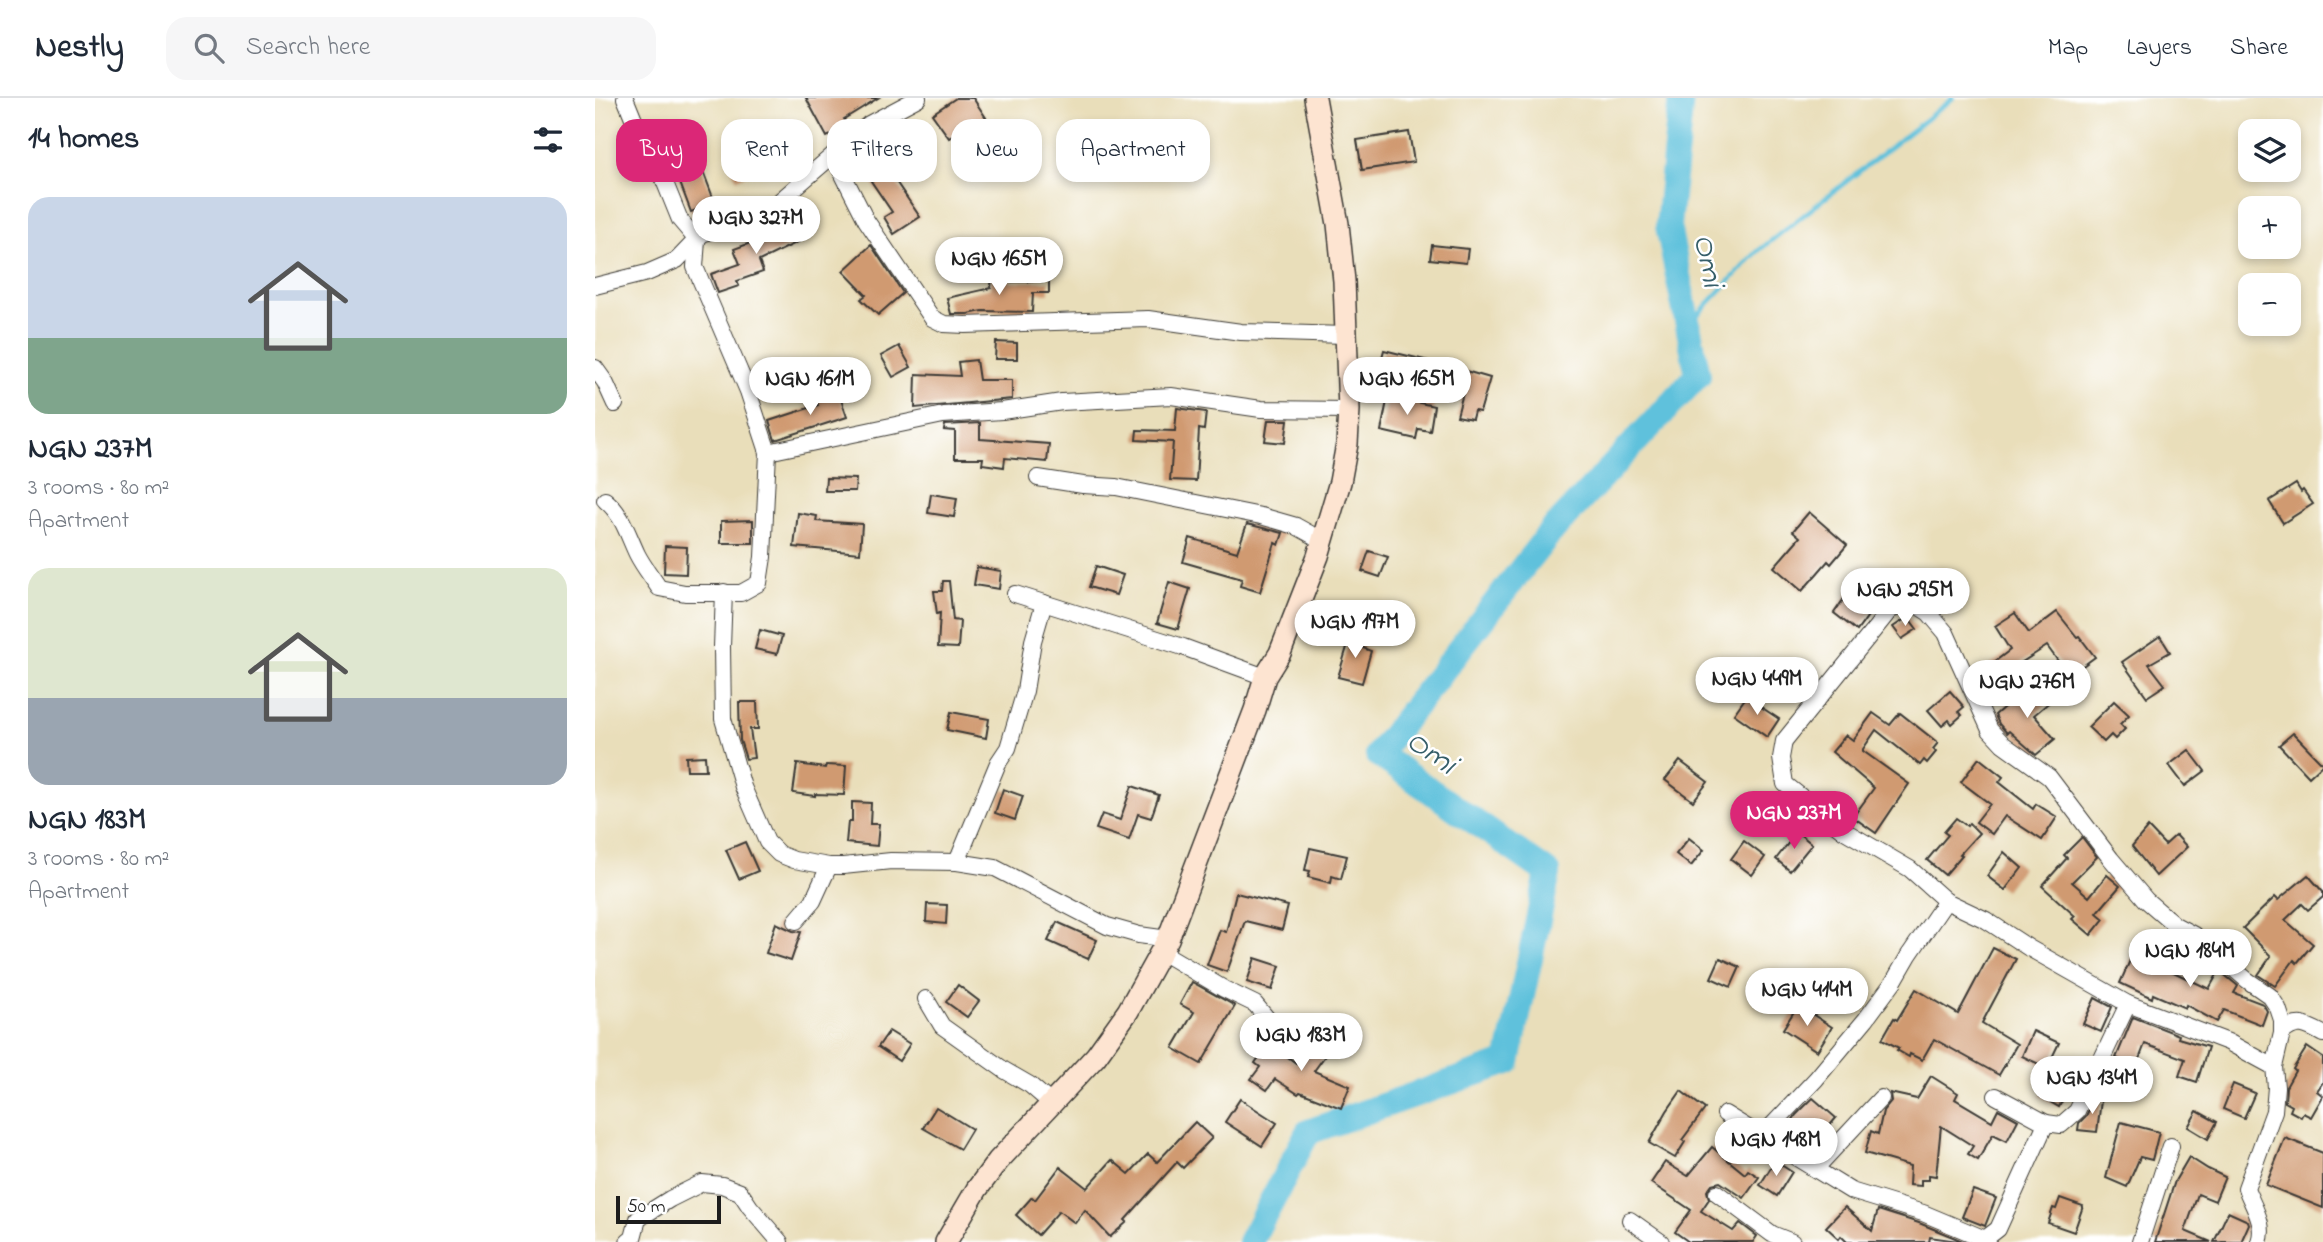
<!DOCTYPE html>
<html lang="en">
<head>
<meta charset="utf-8">
<style>
	:root { --surface:#fff; --page:#f6f6f7; --text:#1f2937; --muted:#747a83; --line:#e0e1e3; --accent:#db2777 }
	body { margin:0; font-family:"Indie Flower",sans-serif; background:var(--page); color:var(--text); height:100vh; display:flex; flex-direction:column; font-size:26px; white-space:nowrap }
	* { box-sizing:border-box; margin:0 }
	p { font-size:23px; color:var(--muted) }
	.icon { flex:none; width:38px; height:38px; fill:none; stroke:currentColor; stroke-width:2; stroke-linecap:round; stroke-linejoin:round }
	.map { position:relative; flex:1; overflow:hidden }
	.panel { display:flex; flex-direction:column; background:var(--surface); width:595px }
	.panel>* { flex:none }
	.guide { position:absolute; left:21px; top:21px; width:665px; height:63px; display:flex; gap:14px }
	.controls { position:absolute; left:1643px; top:21px; display:grid; gap:14px }
	.controls a { display:grid; place-items:center; width:63px; height:63px; border-radius:14px; background:var(--surface); box-shadow:0 4px 10px #0003; font-size:35px }
	.scale { position:absolute; left:21px; bottom:18px; width:105px; box-sizing:border-box; padding-left:7px; border:4px solid #1c1c1c; border-top:0; font-size:19px; line-height:24px; white-space:nowrap; color:#1c1c1c; -webkit-text-stroke:5px #fff; paint-order:stroke }
	.price { position:absolute; translate:-50% -60px; padding:0 16px; border-radius:24px; background:#fff; color:#222; font-size:23px; line-height:46px; filter:drop-shadow(0 2px 4px #0008) }
	.price::after { content:''; position:absolute; left:50%; top:42px; width:21px; height:16px; margin-left:-10px; background:inherit; clip-path:polygon(0 0,100% 0,50% 100%) }
	.price.current { background:var(--accent); color:#fff }
	ul { padding:0; list-style:none }
	li { display:grid; align-content:center; gap:14px; height:371px; padding:0 28px }
	li span { display:grid; place-items:center; height:217px; border-radius:21px; color:#555 }
	li>.icon { margin-inline-start:auto }
	span .icon { width:126px; height:126px; fill:#fffc; stroke-width:1 }
	li b { font-size:30px }
	h2 { display:flex; justify-content:space-between; align-items:center; height:84px; padding:0 28px; font-size:30px }
	.tag { padding:0 24px; border-radius:21px; background:var(--surface); box-shadow:0 4px 10px #0003; font-size:24px; line-height:63px }
	.tag.current { background:var(--accent); color:#fff }
	header { display:flex; align-items:center; gap:42px; box-sizing:border-box; height:98px; padding:0 35px; background:var(--surface); border-bottom:2px solid var(--line) }
	header strong { font-size:33px }
	nav { display:flex; gap:38px; margin-inline-start:auto; font-size:24px }
	.search { width:490px; height:63px; background:var(--page); display:flex; align-items:center; gap:18px; box-sizing:border-box; padding:0 24px; border-radius:21px; color:var(--muted); font-size:26px }
	main { display:flex; flex:1; min-height:0 }
	.map>svg:first-child { display:block }
	.lines { fill:none; stroke-linecap:round; stroke-linejoin:round }
	.stream { stroke:#5ec1dc; stroke-width:4.5 }
	.river { stroke:#5ec1dc; stroke-width:26 }
	.building { fill:#d09a71 }
	.street-casing { stroke:#3b3934; stroke-width:18 }
	.secondary-casing { stroke:#3b3934; stroke-width:24 }
	.street { stroke:#fff; stroke-width:16 }
	.secondary { stroke:#fde4d1; stroke-width:21 }
	.labels { text-anchor:middle; stroke-width:5; stroke-linejoin:round; paint-order:stroke }
	.water-label { font-size:33px; font-style:italic; fill:#365e69; stroke:#fff }
</style>
</head>
<body>
<header>
<strong>Nestly</strong>
<div class="search"><svg class="icon" aria-label="search" viewBox="0 0 24 24"><circle cx="10" cy="10" r="6"/><path d="M15 15l6 6"/></svg>Search here</div>
<nav><a>Map</a><a>Layers</a><a>Share</a></nav>
</header>
<main>
<section class="panel">
<h2>14 homes<svg class="icon" aria-label="filters" viewBox="0 0 24 24"><path d="M4 7h16M4 17h16"/><circle cx="9" cy="7" r="2"/><circle cx="15" cy="17" r="2"/></svg></h2>
<ul>
<li><span style="background:linear-gradient(#c9d6e8 65%,#7fa58c 0)"><svg class="icon" aria-label="home" viewBox="0 0 24 24"><path d="M3 11l9-7 9 7M6 9v11h12V9"/></svg></span><div><b>NGN 237M</b><p>3 rooms · 80 m²</p><p>Apartment</p></div></li>
<li><span style="background:linear-gradient(#dfe7d0 60%,#9aa5b1 0)"><svg class="icon" aria-label="home" viewBox="0 0 24 24"><path d="M3 11l9-7 9 7M6 9v11h12V9"/></svg></span><div><b>NGN 183M</b><p>3 rooms · 80 m²</p><p>Apartment</p></div></li>
</ul>
</section>
<div class="map">
<svg width="1728" height="1144" viewBox="0 0 1728 1144">
	<rect width="100%" height="100%" fill="#fff"/>
	<filter id="ink" filterUnits="userSpaceOnUse"><feTurbulence type="fractalNoise" baseFrequency=".0143" numOctaves="2"/><feDisplacementMap in="SourceGraphic" scale="14" xChannelSelector="R" yChannelSelector="G"/><feConvolveMatrix kernelMatrix="1 2 1 2 8 2 1 2 1" color-interpolation-filters="sRGB"/></filter>
	<filter id="wash" filterUnits="userSpaceOnUse"><feTurbulence type="fractalNoise" baseFrequency=".00686" numOctaves="4" result="noise"/><feDisplacementMap in="SourceGraphic" scale="28" xChannelSelector="R" yChannelSelector="G"/><feGaussianBlur stdDeviation="1.57" result="paint"/><feColorMatrix in="noise" values="0 0 0 0 0 0 0 0 0 0 0 0 0 0 0 0 0 1.4 0 .05"/><feComposite in="paint" operator="in"/></filter>
	<g filter="url(#wash)">
		<rect width="100%" height="100%" fill="#e9deba"/>
		<g class="lines">
			<path class="stream" d="M1093,227L1163,153L1358,0"/>
			<path class="river" d="M655,1144L713,1034L913,964L953,775L783,656L953,437L1103,277L1073,128L1086,0"/>
		</g>
		<g id="blocks">
			<g class="building">
				<path d="M211,0H283L249,21L253,28L232,39Z"/>
				<path d="M361,0H378L403,38L382,52L368,30L354,40L337,16Z"/>
				<path d="M814,34L819,64L767,72L762,42Z"/>
				<path d="M181,39L197,69L182,76L176,65L142,81L132,62Z"/>
				<path d="M102,57L120,105L96,114L78,66Z"/>
				<path d="M293,72L325,119L299,136L289,119L297,114L276,83Z"/>
				<path d="M197,121L207,142L164,163L168,174L142,183L144,188L123,195L116,176L145,166L139,151L175,138L172,132Z"/>
				<path d="M276,147L308,195L283,217L266,201L271,197L248,173Z"/>
				<path d="M837,147L873,151L871,165L835,161Z"/>
				<path d="M397,175L416,176L415,184L454,183V195H438L437,214L388,213L373,216H356L352,200L396,190Z"/>
				<path d="M401,244L422,245V261H400Z"/>
				<path d="M304,248L316,269L298,279L286,258Z"/>
				<path d="M789,252L850,267L895,280L885,314L879,313L877,321L862,318L868,295L783,274Z"/>
				<path d="M381,262L384,282H417V301L320,310L321,276L365,278L363,264Z"/>
				<path d="M177,269L182,281L163,288L158,275Z"/>
				<path d="M243,293L252,319L180,342L174,323L223,307L221,301Z"/>
				<path d="M793,298L839,308L835,333L823,331L821,341L786,333Z"/>
				<path d="M582,310L611,314L609,332L604,331L601,383L575,382L578,344L541,342L542,332L580,333Z"/>
				<path d="M673,322H693L690,345L670,343Z"/>
				<path d="M385,325V341L454,346L452,364L410,360L409,369L387,366L388,360H360V333L349,332L350,327Z"/>
				<path d="M231,380L261,381L260,393H230Z"/>
				<path d="M1701,386L1706,394L1708,392L1718,406L1688,425L1674,403Z"/>
				<path d="M336,396L362,400L359,419L333,415Z"/>
				<path d="M1214,414L1252,447L1236,466L1233,463L1207,493L1179,469L1205,439L1198,433Z"/>
				<path d="M203,415L222,418L221,423L267,426L265,455L199,449Z"/>
				<path d="M158,422V445H126V423Z"/>
				<path d="M652,426L688,435L684,447L680,445L665,494L645,488L647,481L588,464L595,440L642,454Z"/>
				<path d="M70,448L92,449L91,476L69,475Z"/>
				<path d="M774,453L793,459L785,479L767,473Z"/>
				<path d="M501,468L528,477L521,497L494,489Z"/>
				<path d="M382,469L406,473L404,491L379,487Z"/>
				<path d="M1294,479L1302,489L1283,504L1262,533L1239,515L1255,492L1267,500Z"/>
				<path d="M348,483H354L358,522L365,523L363,550L343,549L345,515L342,516L339,493H347Z"/>
				<path d="M574,484L595,491L583,531L562,525Z"/>
				<path d="M1462,514L1482,539L1484,538L1500,559L1474,578L1452,548L1418,570L1422,576L1405,589L1390,571L1415,552L1400,528L1420,515L1434,535Z"/>
				<path d="M1313,519L1322,531L1307,541L1298,529Z"/>
				<path d="M165,532L187,538L182,556L160,551Z"/>
				<path d="M756,536L771,541L768,550L776,553L767,585L743,579Z"/>
				<path d="M1565,538L1575,554L1554,566L1570,587L1552,599L1527,564Z"/>
				<path d="M1443,586L1457,602L1439,617L1460,641L1441,657L1414,633L1412,635L1404,626L1400,617L1416,603L1419,606Z"/>
				<path d="M1355,593L1369,609L1363,614L1367,617L1357,626L1354,622L1347,628L1333,612Z"/>
				<path d="M1151,599L1184,621L1172,639L1139,616Z"/>
				<path d="M1519,603L1534,617L1525,626L1530,631L1520,641L1516,637L1509,644L1493,629Z"/>
				<path d="M144,604H162L163,631H155L159,660L151,661L145,642Z"/>
				<path d="M356,614L394,621L391,640L352,632Z"/>
				<path d="M1278,615L1295,627L1305,615L1343,645L1338,651L1341,654L1332,665L1329,662L1325,667L1281,632L1268,651V653L1314,686L1281,735L1258,719L1279,690L1237,654L1251,637L1258,642Z"/>
				<path d="M1698,635L1728,666L1714,679L1684,647Z"/>
				<path d="M1594,652L1610,673L1590,688L1574,667Z"/>
				<path d="M110,658L111,672H92L91,659Z"/>
				<path d="M1384,660L1408,679L1404,684L1438,711L1441,706L1462,719L1447,742L1410,718L1397,736L1381,724L1395,706L1366,684Z"/>
				<path d="M1085,663L1113,684L1098,703L1070,682Z"/>
				<path d="M202,666L230,670L231,667L251,668L249,697L220,696V698L198,695Z"/>
				<path d="M537,688L564,697L556,720L543,716L534,742L501,731L507,716L525,722Z"/>
				<path d="M408,691L428,698L420,722L400,715Z"/>
				<path d="M257,704L276,705L275,726H284L282,748L251,745L253,724H257Z"/>
				<path d="M1361,720L1372,728L1374,725L1384,735L1365,756L1367,757L1350,777L1332,762L1353,737L1349,734Z"/>
				<path d="M1553,729L1570,747L1581,737L1592,749L1561,778L1537,748Z"/>
				<path d="M1202,734L1217,746L1195,773L1181,761Z"/>
				<path d="M1487,739L1502,759L1477,784L1494,799L1512,777L1525,788L1502,815L1509,821L1496,837L1477,821L1480,818L1447,788L1472,760L1469,757Z"/>
				<path d="M1094,740L1109,752L1096,768L1081,756Z"/>
				<path d="M1149,743L1170,759L1157,777L1136,761Z"/>
				<path d="M150,744L163,773L144,781L131,752Z"/>
				<path d="M715,750L752,758L746,781L737,778L736,785L713,779L715,773L710,772Z"/>
				<path d="M1409,754L1427,770L1410,792L1392,778Z"/>
				<path d="M1713,777L1728,794V799L1713,812L1707,806L1690,822L1718,846L1702,865L1699,862L1680,888L1663,877L1676,858L1648,830L1680,799L1683,802Z"/>
				<path d="M641,795L693,808L687,832L650,823L632,874L612,867L625,832L631,834Z"/>
				<path d="M332,806L352,807L351,826L331,824Z"/>
				<path d="M462,824L502,842L493,861L453,843Z"/>
				<path d="M181,825L198,833L206,834L196,863L171,855Z"/>
				<path d="M1569,839L1581,847L1568,869L1614,891L1624,873L1626,874L1643,888L1639,895L1668,906L1672,913L1667,927L1629,912L1622,924L1591,907L1590,910L1558,896L1557,900L1525,885L1536,860L1552,868Z"/>
				<path d="M1398,850L1421,861L1387,925L1422,946L1404,977L1339,941L1327,962L1315,956L1314,959L1302,952L1304,950L1287,941L1299,920L1302,922L1321,891L1363,916Z"/>
				<path d="M660,860L685,868L677,892L652,884Z"/>
				<path d="M1125,860L1145,869L1136,889L1116,880Z"/>
				<path d="M597,884L640,908L606,966L578,950L599,914L585,906Z"/>
				<path d="M363,887L384,903L372,919L351,904Z"/>
				<path d="M1500,900L1517,909L1506,934L1488,926Z"/>
				<path d="M1203,907L1237,929L1222,953L1188,931Z"/>
				<path d="M1538,919L1584,937L1583,940L1613,949L1602,984L1584,978L1590,961L1550,946L1541,969L1521,960Z"/>
				<path d="M294,933L315,946L304,963L283,949Z"/>
				<path d="M1438,933L1464,945L1452,970L1427,958Z"/>
				<path d="M721,937L737,948L719,973L755,988L746,1010L705,994L703,996L680,981L672,992L656,981L665,969L660,965L674,945L701,965Z"/>
				<path d="M1712,949L1728,960V984L1722,993L1728,998L1716,1019L1708,1015L1706,1019L1695,1013L1697,1008L1690,1004L1691,989L1700,973L1698,971Z"/>
				<path d="M1461,968L1480,978L1464,1009L1445,998Z"/>
				<path d="M1336,978L1363,995L1360,1001L1397,1023L1403,1011L1423,1022L1412,1043L1398,1036L1383,1062L1373,1056L1378,1048L1346,1028L1341,1078L1334,1077V1082H1326V1088L1314,1087L1315,1068L1270,1055L1276,1033L1283,1036L1288,1013L1296,1003L1295,995L1322,1001Z"/>
				<path d="M1638,986L1660,995L1649,1020L1628,1011Z"/>
				<path d="M1086,993L1110,1011L1087,1042L1090,1044L1080,1060L1054,1045L1072,1013Z"/>
				<path d="M1503,994L1507,995L1502,1034L1483,1032L1484,1025L1491,1018Z"/>
				<path d="M1218,1000L1241,1020L1226,1038L1221,1034L1209,1050L1189,1036L1201,1017Z"/>
				<path d="M645,1001L682,1025L667,1048L630,1024Z"/>
				<path d="M341,1009L377,1031L365,1051L328,1030Z"/>
				<path d="M1602,1013L1622,1024L1613,1041L1593,1029Z"/>
				<path d="M600,1024L617,1040L588,1070L582,1064L530,1122L532,1124L515,1139L490,1112L480,1125L464,1113L443,1137L421,1117L437,1099L440,1102L465,1069L492,1090L517,1062L534,1076L553,1056L562,1064Z"/>
				<path d="M1526,1024L1564,1034L1557,1062L1545,1059L1532,1089L1511,1080Z"/>
				<path d="M1690,1040L1728,1055V1110L1671,1087Z"/>
				<path d="M1117,1049L1150,1076L1153,1072L1164,1079L1149,1100L1125,1084L1117,1086L1112,1093L1114,1101L1106,1113L1138,1133L1145,1125L1162,1138L1158,1144H1094L1080,1134L1096,1112L1056,1085L1070,1064L1093,1078Z"/>
				<path d="M1594,1059L1613,1071L1630,1079L1620,1103L1603,1096L1590,1133L1616,1144H1560L1580,1083Z"/>
				<path d="M1180,1063L1197,1074L1182,1098L1165,1087Z"/>
				<path d="M1378,1092L1401,1100L1390,1128L1367,1119Z"/>
				<path d="M1465,1100L1488,1108L1479,1134L1453,1125L1458,1110L1461,1111Z"/>
				<path d="M1250,1109L1277,1133L1283,1112L1324,1125L1370,1144L1335,1139L1334,1144H1252L1246,1138L1244,1141L1231,1129Z"/>
				<path d="M1633,1114L1653,1123L1654,1126L1646,1144H1619Z"/>
			</g>
		</g>
	</g>
	<g filter="url(#ink)">
		<use href="#blocks" fill-opacity="0" stroke="#3b3934" stroke-width="2"/>
		<g class="lines">
			<defs>
				<g id="street">
					<path d="M30,0L50,49L64,70L85,122L102,142L100,169L153,293L173,354L348,317L407,313L467,304L576,298L666,311L754,312"/>
					<path d="M238,57L271,122L337,220L349,226L370,227L553,221L646,234L750,237"/>
					<path d="M0,188L52,175L82,162L107,136L165,116L180,107L274,26L323,0"/>
					<path d="M0,270L10,284L20,306"/>
					<path d="M443,380L488,387L521,389L666,418L701,428L728,443"/>
					<path d="M10,402C28,417 32,435 42,456C48,468 57,479 64,490L90,495H146L164,485L168,459L173,354"/>
					<path d="M129,494L127,549L128,621L148,689L172,744L184,756L199,762L234,768H248L296,763L362,764L400,770L512,828L544,837L573,841"/>
					<path d="M420,496L588,549L670,579"/>
					<path d="M362,764L403,665L413,650L430,593L438,543L449,505"/>
					<path d="M201,823L218,803L234,768"/>
					<path d="M565,853L629,891L660,906L688,940"/>
					<path d="M331,901L347,928L409,972L435,987L457,1006"/>
					<path d="M1687,935C1702,921 1712,927 1728,936"/>
					<path d="M1401,998L1451,1025"/>
					<path d="M1130,1016L1256,1093L1328,1115L1390,1141L1403,1131L1451,1025L1466,1027L1482,1013L1533,906"/>
					<path d="M1167,1038L1221,981L1271,921L1299,883L1314,857L1351,803"/>
					<path d="M1220,1071L1286,1000"/>
					<path d="M1122,1095L1177,1136L1197,1144"/>
					<path d="M1035,1122L1066,1144"/>
					<path d="M33,1144L38,1140L43,1121L75,1101L107,1085L127,1087L145,1094L155,1109L185,1144"/>
					<path d="M1545,1144L1576,1048"/>
					<path d="M1664,1144C1671,1126 1657,1107 1651,1090L1679,1013L1681,989L1679,969L1687,935V922L1683,910L1675,898L1652,882L1599,837L1580,827L1551,802L1516,761L1454,679L1408,646L1395,632L1351,535L1334,515L1323,508L1308,507L1295,512L1189,643L1186,660L1190,686L1248,732L1315,771L1351,803L1391,822L1434,850L1533,906L1633,944L1679,969"/>
				</g>
				<path id="secondary" d="M351,1144L382,1091L403,1063L501,958L533,913L573,841L660,612L670,579L685,555L723,458L745,384L752,346L754,312L749,183L743,126L720,0"/>
			</defs>
			<use href="#street" class="street-casing"/>
			<use href="#secondary" class="secondary-casing"/>
			<use href="#street" class="street"/>
			<use href="#secondary" class="secondary"/>
		</g>
	</g>
	<g class="labels">
		<g class="water-label">
			<text transform="translate(1116 162) rotate(79)" y="12">Omi</text>
			<text transform="translate(838 652) rotate(35)" y="12">Omi</text>
		</g>
	</g>
</svg>
<div class="controls">
<a><svg class="icon" aria-label="layers" viewBox="0 0 24 24"><path d="M12 4l9 5-9 5-9-5zM3 14l9 5 9-5"/></svg></a>
<a>+</a>
<a>−</a>
</div>
<div class="scale">50 m</div>
<b class="price" style="left:161px;top:158px">NGN 327M</b>
<b class="price" style="left:404px;top:199px">NGN 165M</b>
<b class="price" style="left:215px;top:319px">NGN 161M</b>
<b class="price" style="left:812px;top:319px">NGN 165M</b>
<b class="price" style="left:1310px;top:530px">NGN 295M</b>
<b class="price" style="left:760px;top:562px">NGN 197M</b>
<b class="price" style="left:1162px;top:619px">NGN 449M</b>
<b class="price" style="left:1432px;top:622px">NGN 276M</b>
<b class="price current" style="left:1199px;top:753px">NGN 237M</b>
<b class="price" style="left:1595px;top:891px">NGN 184M</b>
<b class="price" style="left:1212px;top:930px">NGN 414M</b>
<b class="price" style="left:706px;top:975px">NGN 183M</b>
<b class="price" style="left:1497px;top:1018px">NGN 134M</b>
<b class="price" style="left:1181px;top:1080px">NGN 148M</b>
<div class="guide">
<a class="tag current">Buy</a>
<a class="tag">Rent</a>
<a class="tag">Filters</a>
<a class="tag">New</a>
<a class="tag">Apartment</a>
</div>
</div>
</main>
</body>
</html>
